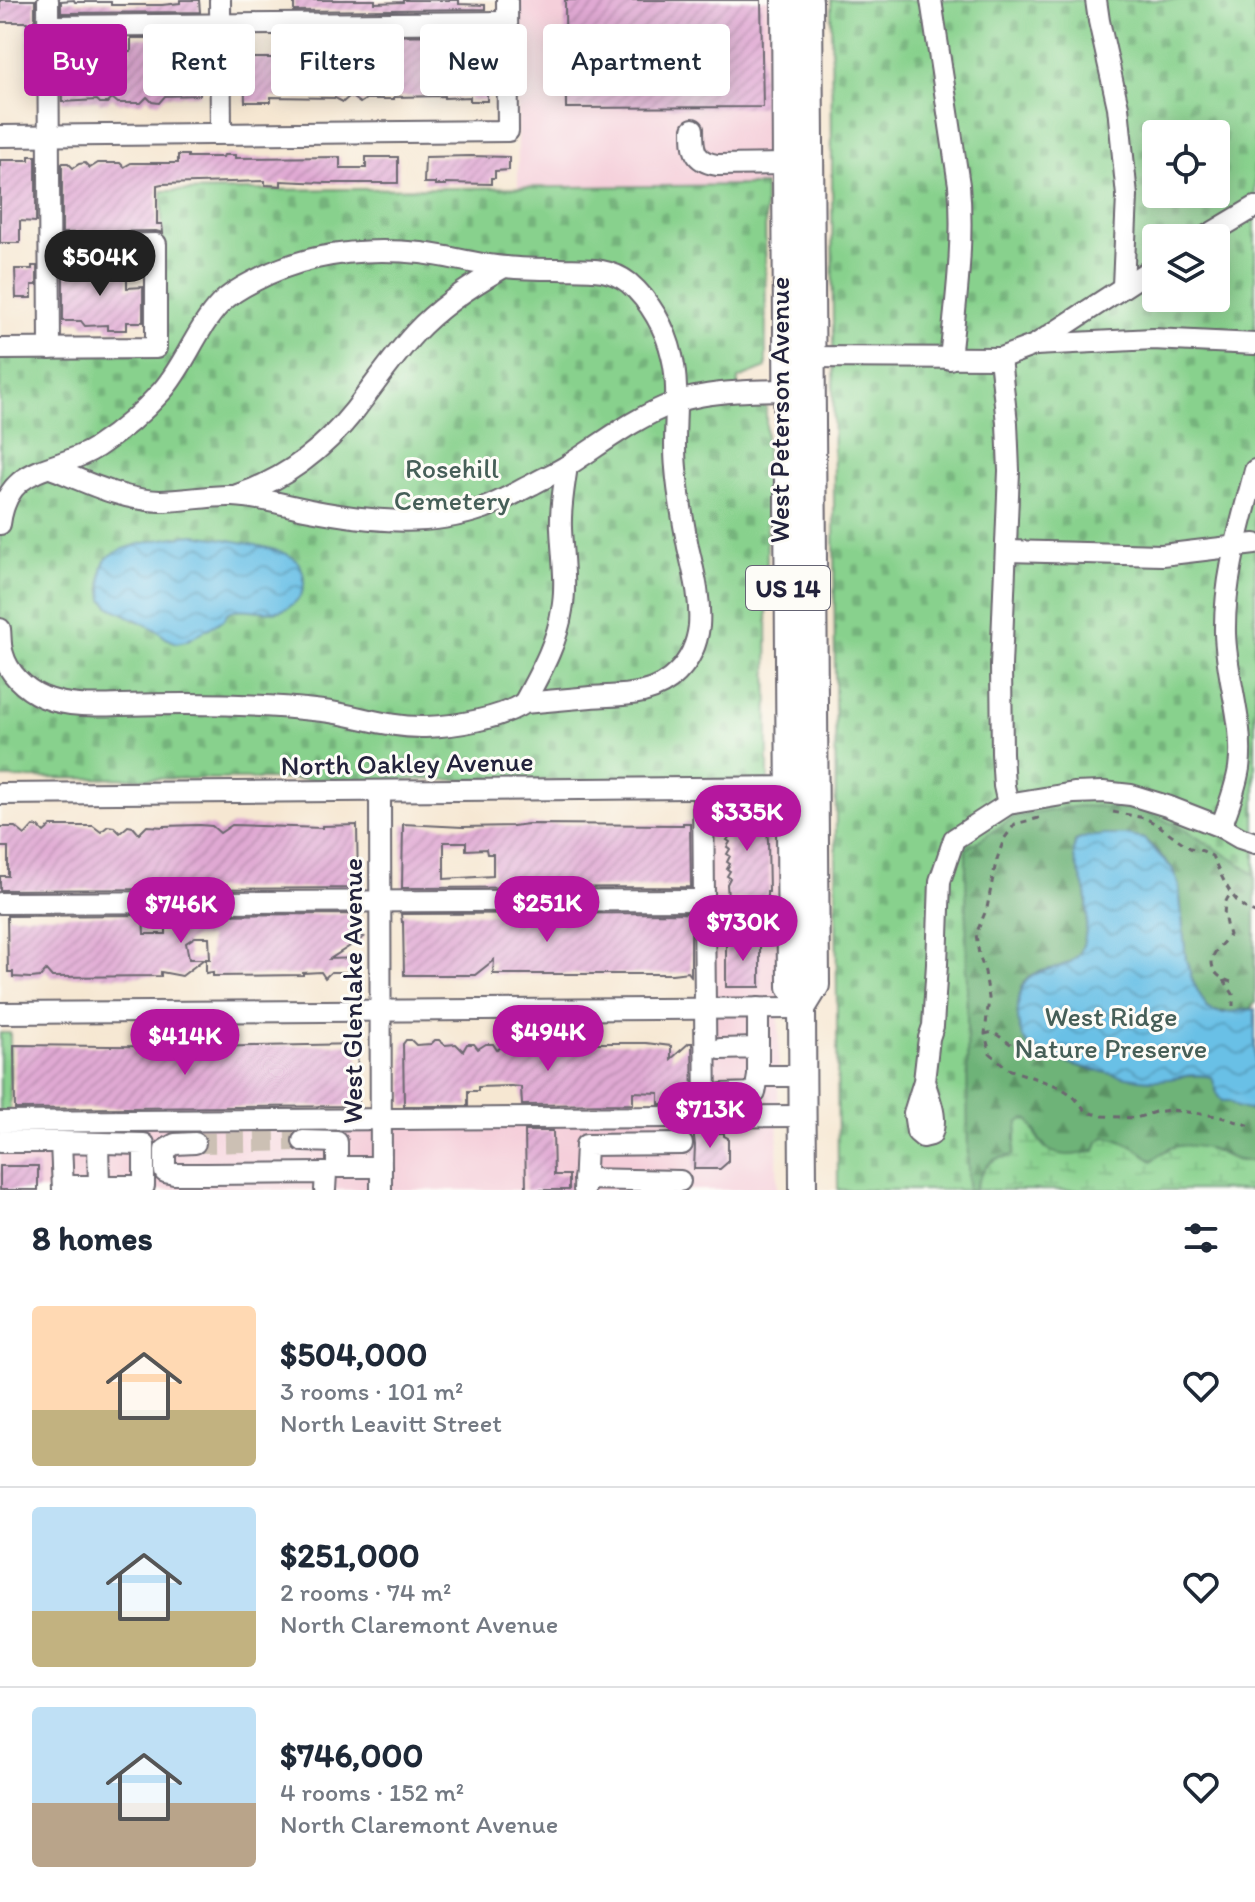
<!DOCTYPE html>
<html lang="en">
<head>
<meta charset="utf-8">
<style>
	:root { --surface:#fff; --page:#f2f2f3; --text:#1f2937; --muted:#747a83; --line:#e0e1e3; --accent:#b5179e }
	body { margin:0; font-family:Itim,sans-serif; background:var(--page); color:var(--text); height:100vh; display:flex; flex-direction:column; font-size:30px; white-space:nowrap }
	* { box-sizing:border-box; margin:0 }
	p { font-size:26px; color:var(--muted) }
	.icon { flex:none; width:44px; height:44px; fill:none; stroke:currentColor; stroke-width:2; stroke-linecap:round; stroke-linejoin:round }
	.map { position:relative; height:1190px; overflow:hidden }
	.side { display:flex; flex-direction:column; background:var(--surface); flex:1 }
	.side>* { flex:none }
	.guide { position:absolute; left:24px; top:24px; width:800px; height:72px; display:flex; gap:16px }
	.controls { position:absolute; left:1142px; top:120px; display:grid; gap:16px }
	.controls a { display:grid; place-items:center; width:88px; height:88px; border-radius:8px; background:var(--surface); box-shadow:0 4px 20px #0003; font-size:40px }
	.price { position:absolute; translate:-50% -68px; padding:0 18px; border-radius:28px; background:var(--accent); color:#fff; font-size:26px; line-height:52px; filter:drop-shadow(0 2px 4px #0008) }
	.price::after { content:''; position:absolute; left:50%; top:48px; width:24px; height:18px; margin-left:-12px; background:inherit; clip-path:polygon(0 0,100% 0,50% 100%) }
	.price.active { background:#222; color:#fff }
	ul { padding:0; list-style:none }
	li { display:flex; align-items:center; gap:24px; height:200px; padding:0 32px }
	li+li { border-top:2px solid var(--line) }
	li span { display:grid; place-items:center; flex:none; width:224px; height:160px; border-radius:8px; color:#555 }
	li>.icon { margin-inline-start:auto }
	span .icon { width:96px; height:96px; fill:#fffc; stroke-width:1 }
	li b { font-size:34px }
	h2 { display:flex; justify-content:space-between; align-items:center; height:96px; padding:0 32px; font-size:34px }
	.tag { padding:0 28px; border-radius:8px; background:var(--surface); box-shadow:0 4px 20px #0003; font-size:28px; line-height:72px }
	.tag.active { background:var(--accent); color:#fff }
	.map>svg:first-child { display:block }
	.built { fill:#f5cfda }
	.green { fill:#88d18d; stroke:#557a64; stroke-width:2 }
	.forest { fill:url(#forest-firs); stroke:#486a5a; stroke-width:2 }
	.wetland { fill:url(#wetland-marsh); stroke:#557a64; stroke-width:2 }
	.cemetery { fill:url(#cemetery-stones); stroke:#557a64; stroke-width:2; fill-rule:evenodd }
	.water { fill:url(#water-waves); stroke:#467190; stroke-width:2 }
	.building { fill:url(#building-hatch); fill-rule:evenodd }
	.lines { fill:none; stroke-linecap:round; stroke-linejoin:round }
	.minor-tunnel { stroke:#ccc0b4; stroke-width:20; stroke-dasharray:20 10; stroke-linecap:butt }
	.minor-casing { stroke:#6c6770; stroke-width:24 }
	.major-casing { stroke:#6c6770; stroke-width:30 }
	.path { stroke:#6c6770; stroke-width:3; stroke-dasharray:6 6; stroke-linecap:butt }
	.minor { stroke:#fff; stroke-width:20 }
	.major { stroke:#fff; stroke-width:26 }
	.labels { text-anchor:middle; stroke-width:6; stroke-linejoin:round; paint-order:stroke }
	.shield { fill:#fdfcf7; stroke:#646373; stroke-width:2 }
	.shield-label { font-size:26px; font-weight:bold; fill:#22223b }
	.street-label { font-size:28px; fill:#22223b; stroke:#fdfcf7 }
	.park-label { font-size:28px; fill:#465f58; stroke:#fdfcf7 }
</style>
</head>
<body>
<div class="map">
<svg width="1255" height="1190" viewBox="0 0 1255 1190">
	<defs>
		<pattern id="forest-firs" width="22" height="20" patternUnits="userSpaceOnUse" patternTransform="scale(2)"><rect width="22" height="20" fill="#6eb378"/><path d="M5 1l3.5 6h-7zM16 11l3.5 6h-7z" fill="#5a9164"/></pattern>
		<pattern id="wetland-marsh" width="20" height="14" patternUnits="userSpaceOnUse" patternTransform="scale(2)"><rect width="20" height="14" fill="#88d18d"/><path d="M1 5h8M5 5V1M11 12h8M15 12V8" fill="none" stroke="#75b37b"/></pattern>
		<pattern id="cemetery-stones" width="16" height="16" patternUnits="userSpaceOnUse" patternTransform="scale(2)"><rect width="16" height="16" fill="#88d18d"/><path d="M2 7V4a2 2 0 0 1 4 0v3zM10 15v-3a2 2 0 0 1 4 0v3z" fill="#75b37b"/></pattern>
		<pattern id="water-waves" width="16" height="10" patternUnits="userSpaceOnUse" patternTransform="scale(2)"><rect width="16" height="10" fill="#69c0e6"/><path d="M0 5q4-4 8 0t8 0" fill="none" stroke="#569cbc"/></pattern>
		<pattern id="building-hatch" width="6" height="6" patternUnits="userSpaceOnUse" patternTransform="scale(2)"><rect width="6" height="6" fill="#e0a9d3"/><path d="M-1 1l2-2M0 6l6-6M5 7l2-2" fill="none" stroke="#c091b6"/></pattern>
	</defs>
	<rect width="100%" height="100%" fill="#fdfcf7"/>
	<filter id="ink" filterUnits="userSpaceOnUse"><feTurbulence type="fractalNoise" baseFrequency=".0125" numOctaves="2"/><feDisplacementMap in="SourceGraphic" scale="16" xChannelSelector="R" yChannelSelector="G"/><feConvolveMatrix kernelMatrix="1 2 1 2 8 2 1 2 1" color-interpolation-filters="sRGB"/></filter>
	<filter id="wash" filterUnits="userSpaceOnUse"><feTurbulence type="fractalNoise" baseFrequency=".006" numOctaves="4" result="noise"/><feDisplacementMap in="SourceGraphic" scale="32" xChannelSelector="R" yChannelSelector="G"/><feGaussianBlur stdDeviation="1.8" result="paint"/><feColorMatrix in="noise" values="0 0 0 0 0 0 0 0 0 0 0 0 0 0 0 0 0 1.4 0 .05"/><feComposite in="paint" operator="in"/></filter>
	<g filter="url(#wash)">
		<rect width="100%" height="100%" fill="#f6e7d2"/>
		<g class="built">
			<path d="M517,0H776L771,64L772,185L518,186Z"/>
			<path d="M702,781L782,782L783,931L779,1012L777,1190H0V1119L704,1116Z"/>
		</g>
		<rect class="green" x="0" y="1033" width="10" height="85"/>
		<path class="forest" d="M1028,799L1130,803L1255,852V1003L1250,1009L1234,1012L1213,1011L1207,1008L1193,982L1186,960L1179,886L1172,868L1155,849L1144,839L1126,835L1086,837L1075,841C1071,862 1079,868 1085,888C1089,902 1087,936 1082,949C1073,971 1045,965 1029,977C1017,987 1018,1011 1019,1024C1031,1035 1044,1049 1057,1058C1071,1068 1138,1079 1156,1079C1175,1080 1193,1072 1213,1077L1218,1096C1231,1101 1240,1109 1255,1112V1160C1231,1164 1230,1154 1211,1149C1199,1146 1184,1148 1171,1147L1152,1161C1141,1149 1130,1148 1117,1139C1089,1155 1049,1171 1035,1130L1015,1135V1148L1013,1155C1008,1157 1004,1157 999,1158C985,1162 980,1178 974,1190H922L958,842Z"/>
		<path class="wetland" d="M1024,1119L1029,1120C1033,1127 1036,1137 1041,1143C1053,1160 1078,1155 1095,1151L1098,1142L1105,1137C1121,1139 1140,1149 1152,1161C1159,1156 1166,1148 1174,1147C1185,1144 1201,1146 1212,1150C1230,1156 1233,1164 1255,1160V1190H974C979,1178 985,1162 999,1158C1004,1157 1008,1157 1013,1155L1018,1123Z"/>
		<g class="cemetery">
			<path d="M831,0H1255V875L1233,859L1181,828L1147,812L1131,808L1079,806L1014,817L966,849L968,1190H838ZM1156,134H1216V194H1156ZM1156,238H1216V298H1156Z"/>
			<path d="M765,185L766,368L738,379V401L752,403L766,407L768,781L0,778V355L161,353L162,191Z"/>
		</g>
		<g class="water">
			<path d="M195,535C218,538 274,546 292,557C301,562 305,575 304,584C303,595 296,603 287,608C268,618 243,603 227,613L225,619L186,641L176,643L166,638L155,629L110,607L103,599C102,589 99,571 105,561C114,545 177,536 195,535Z"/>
			<path d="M1105,835H1126L1144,839L1172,868L1179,886L1186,960L1193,982L1207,1008L1213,1011L1222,1013L1255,1009V1112L1237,1107L1229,1101H1222L1218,1096L1212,1077C1193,1072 1176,1079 1158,1080C1134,1081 1052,1062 1033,1049C1015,1037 1015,1004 1023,986C1034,963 1074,974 1082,948C1087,934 1089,907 1086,893C1083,876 1068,858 1076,841L1086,837Z"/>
		</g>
		<g id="blocks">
			<g class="building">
				<path d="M0,0H35V66H28L27,22H0Z"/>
				<path d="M74,0L75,2H111V5H162L180,3V0H199L200,12L61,13V1Z"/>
				<path d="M294,0H375V3L403,2V0H459V4L485,5V9L294,11Z"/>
				<path d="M565,0H761L763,107L566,108Z"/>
				<path d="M460,35L461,52L487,51V101H470V97L444,98V96L394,97V99H366L360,103L350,96L343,102L335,98L271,97V102H245L244,58H276V37Z"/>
				<path d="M131,38H197V47H182V44H161V79L199,78L200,95L165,96L159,103L152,102L147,97L141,103H118L112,98L107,103H100L97,100L62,102L61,50H77V39H95V52H131Z"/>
				<path d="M178,155H188V157H223L224,155H235V158L340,157V168H366V157H398V183H326L281,181V186L265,185V181L162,184L157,185V224H162L163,233L156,231L62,233V164L63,163H68L73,168L79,164L85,163L90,168L98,163H120L124,167L131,163H178Z"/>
				<path d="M29,156H36V222L20,221V243H0V160H29Z"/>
				<path d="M471,156L509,157V170L495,171V178H491V184L446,183V185H435V183H424L425,157Z"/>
				<path d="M79,258H97V275H127V288L143,287V322H127V330H107V325L85,326L81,321H63V268H79Z"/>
				<path d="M32,266H37V285H32V298H16L15,269H32Z"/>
				<path d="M762,810L767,812L769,818L764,827L767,831L768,841L769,892H767V898H728L727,884L730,878L727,876L730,871L727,869L730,864L727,862L730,856L727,854L730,849L727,847L730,842L727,840L736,828L716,827L717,811Z"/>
				<path d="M683,823H690L691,887L402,888L403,824L463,827L513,826L528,824L683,825ZM444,842H466V850L486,849L487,854H493V876L444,879Z"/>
				<path d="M200,825L212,826L220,833L232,825L322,828V826L357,825L358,888L0,890V876H8V847H0V827H15L25,835L33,826L39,827L44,832L51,826H93L101,832L108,826L114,827L120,833L128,826L133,827L139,834L147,826L164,827V826Z"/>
				<path d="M691,913V976L688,972L672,974H493L494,960L475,975H404L403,922H402L401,914Z"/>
				<path d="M358,914V935L364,937L330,959L359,958V972L353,977L348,972H331L325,978L321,972L303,973V975L213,976V972L206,973V959H210L209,937H195L186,943L189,959H204L182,976L161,972V976L52,977L46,970L40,977L31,978L13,977V972H8L7,916L143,915L144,934H166V918H169V915Z"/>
				<path d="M732,939H760V987H726V945Z"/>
				<path d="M406,1040H411L416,1045L431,1044L435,1040H439L445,1045L456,1044L463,1051L467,1044H474L478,1049L486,1044H493L497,1050L506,1044H512L520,1054L529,1044H534L542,1049L546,1044L552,1043L558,1049L565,1043H646L671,1046V1059L689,1043H692L693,1104H659V1093L633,1092V1104L522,1105L521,1087L511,1086L478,1087V1091H468V1106H404L403,1044Z"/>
				<path d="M357,1044L359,1106L15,1109L14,1045L205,1047Z"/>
				<path d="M693,1130H712V1133H724V1136L728,1138V1162L720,1169H694L695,1145Z"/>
				<path d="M525,1131H553L554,1175H569V1190H526Z"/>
				<rect x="0" y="1166" width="38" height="24"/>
			</g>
		</g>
	</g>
	<g filter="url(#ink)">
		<use href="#blocks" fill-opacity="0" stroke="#6c6770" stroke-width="2"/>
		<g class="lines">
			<path class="minor-tunnel" d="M195,1143L303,1141"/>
			<defs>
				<g id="minor">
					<path d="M48,0L50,349"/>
					<path d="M220,0L221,133"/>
					<path d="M931,0L959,185C964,243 956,301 950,359"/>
					<path d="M1096,0L1099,21L1118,107L1127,196L1123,286"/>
					<path d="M48,26L507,22"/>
					<path d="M693,129C693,151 694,161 717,165L785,164"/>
					<path d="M0,136L508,131L507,0"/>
					<path d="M1203,238L1255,207"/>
					<path d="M1035,345L1156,266"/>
					<path d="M0,349L156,348V244L50,246"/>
					<path d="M798,357L1000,358L1035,345L1153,339L1255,344"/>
					<path d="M1000,358L1007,423L1009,471L1001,666L1002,753L1004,786L1008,804"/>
					<path d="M51,468C86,482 121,500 160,501C184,501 209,495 233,496C259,497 285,505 310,510C368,521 427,528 484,508C500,502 517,492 533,484C545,477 558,472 570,464C604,442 636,417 674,403C708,390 764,390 800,390"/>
					<path d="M237,495C284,480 324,449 355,410C375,384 393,357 415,333C440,306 472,285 504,267"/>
					<path d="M0,524C8,462 55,474 97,447C120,432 143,412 162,391C185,365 196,329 221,303C230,294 242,287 254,281C306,253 362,247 421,253C449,256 477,265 506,267C523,269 541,269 559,269C583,270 608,266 629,283C650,301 666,329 672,356C681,392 672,432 676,468C678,495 683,521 688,547C694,573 701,599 699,626C697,644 690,660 677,673C654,697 622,695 591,697C569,699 547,701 524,703C499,719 455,726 425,727C387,728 358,715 323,711C256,703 188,703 121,705C95,706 68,707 43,697C25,689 8,673 3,654C0,646 1,637 0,629"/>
					<path d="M1006,551L1162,555L1255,544"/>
					<path d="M524,703C540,673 557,644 562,610C567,583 562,555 561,528C560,507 564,487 567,466"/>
					<path d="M703,788L706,1117"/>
					<path d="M380,791L381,1190"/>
					<path d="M0,794L803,787"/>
					<path d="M1221,827C1228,808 1236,788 1239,768C1245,724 1226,678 1225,633C1224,577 1241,524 1255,470"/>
					<path d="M0,903L704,900"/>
					<path d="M704,933H721V921L791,923"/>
					<path d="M0,1013L802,1008"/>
					<path d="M758,1048V1008"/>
					<path d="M720,1049L758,1048V1076"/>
					<path d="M924,1081C929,1099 939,1117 931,1135L923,1137L917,1132L914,1113L924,1081L929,1038L933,1026L937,964L940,881L954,839L1008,804L1074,793L1103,792L1131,795L1167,806L1221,827L1240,838L1255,843"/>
					<path d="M722,1094L755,1093L758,1076H802"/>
					<path d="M0,1122L802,1116"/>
					<path d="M303,1141L337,1142V1167H381"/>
					<path d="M0,1142H61"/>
					<path d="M98,1143L99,1186"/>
					<path d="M195,1143L175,1144L165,1150V1172L174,1174H205L326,1173L325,1190"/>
					<path d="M584,1179L680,1181"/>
					<path d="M63,1186H144V1144L61,1142L63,1190"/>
					<path d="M584,1190L586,1145L682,1144"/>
				</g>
				<g id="major">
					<path d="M785,0L791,987L802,1008L803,1190"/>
					<path d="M802,1008L816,985L809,0"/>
				</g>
			</defs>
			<use href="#minor" class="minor-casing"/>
			<use href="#major" class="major-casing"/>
			<g class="path">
				<path d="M1113,812L1145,818L1158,825L1190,848L1203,851L1212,856C1223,878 1231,904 1255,913"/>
				<path d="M1039,818L1015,824L1004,839L996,862L987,908L976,934L979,955L985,972L989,998L985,1034L990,1053L1008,1069L1060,1087L1073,1096L1087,1112L1103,1116L1136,1118L1155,1112L1171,1110L1217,1116L1255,1127"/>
				<path d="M1224,980L1233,994V1006"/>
				<path d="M1231,982C1216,978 1206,965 1216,951C1220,945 1225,941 1229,935C1225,922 1220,904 1231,894"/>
				<path d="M985,1034L993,1032L1015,1047"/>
			</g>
			<use href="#minor" class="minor"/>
			<use href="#major" class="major"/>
		</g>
	</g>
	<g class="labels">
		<rect class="shield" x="746" y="566" width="84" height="44" rx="6"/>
		<g class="shield-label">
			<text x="788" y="597">US 14</text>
		</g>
		<g class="street-label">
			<text transform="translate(779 410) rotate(-90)" y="10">West Peterson Avenue</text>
			<text transform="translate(407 763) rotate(-1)" y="10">North Oakley Avenue</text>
			<text transform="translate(352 991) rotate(-90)" y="10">West Glenlake Avenue</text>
		</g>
		<g class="park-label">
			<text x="452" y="478">Rosehill<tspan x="452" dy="32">Cemetery</tspan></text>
			<text x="1111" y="1026">West Ridge<tspan x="1111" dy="32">Nature Preserve</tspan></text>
		</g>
	</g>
</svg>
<div class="controls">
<a><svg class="icon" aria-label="locate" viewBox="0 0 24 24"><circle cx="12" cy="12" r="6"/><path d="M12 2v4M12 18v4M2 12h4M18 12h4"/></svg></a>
<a><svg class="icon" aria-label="layers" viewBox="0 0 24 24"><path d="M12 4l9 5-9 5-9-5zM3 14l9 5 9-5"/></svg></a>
</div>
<b class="price active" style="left:100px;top:298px">$504K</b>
<b class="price" style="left:747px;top:853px">$335K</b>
<b class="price" style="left:547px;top:944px">$251K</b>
<b class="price" style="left:181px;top:945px">$746K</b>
<b class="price" style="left:743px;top:963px">$730K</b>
<b class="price" style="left:548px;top:1073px">$494K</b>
<b class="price" style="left:185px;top:1077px">$414K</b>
<b class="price" style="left:710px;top:1150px">$713K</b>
<div class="guide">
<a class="tag active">Buy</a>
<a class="tag">Rent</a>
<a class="tag">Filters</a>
<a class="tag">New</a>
<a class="tag">Apartment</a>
</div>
</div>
<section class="side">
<h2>8 homes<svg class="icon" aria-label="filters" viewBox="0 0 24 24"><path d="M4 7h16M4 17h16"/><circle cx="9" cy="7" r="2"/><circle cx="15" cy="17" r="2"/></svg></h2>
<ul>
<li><span style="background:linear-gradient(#ffd9b3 65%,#c2b280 0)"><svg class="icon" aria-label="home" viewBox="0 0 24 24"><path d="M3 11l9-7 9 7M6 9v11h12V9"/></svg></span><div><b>$504,000</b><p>3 rooms · 101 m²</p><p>North Leavitt Street</p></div><svg class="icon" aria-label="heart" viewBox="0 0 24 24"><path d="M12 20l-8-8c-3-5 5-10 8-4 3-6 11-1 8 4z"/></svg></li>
<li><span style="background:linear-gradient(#bfe0f5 65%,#c2b280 0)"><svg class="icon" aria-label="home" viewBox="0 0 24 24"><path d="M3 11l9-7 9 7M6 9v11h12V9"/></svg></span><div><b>$251,000</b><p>2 rooms · 74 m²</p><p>North Claremont Avenue</p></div><svg class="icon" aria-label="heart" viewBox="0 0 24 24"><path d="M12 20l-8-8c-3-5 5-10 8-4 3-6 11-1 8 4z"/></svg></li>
<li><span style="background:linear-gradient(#bfe0f5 60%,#b9a48a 0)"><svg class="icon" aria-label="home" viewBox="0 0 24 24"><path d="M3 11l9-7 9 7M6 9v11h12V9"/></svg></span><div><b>$746,000</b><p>4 rooms · 152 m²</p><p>North Claremont Avenue</p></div><svg class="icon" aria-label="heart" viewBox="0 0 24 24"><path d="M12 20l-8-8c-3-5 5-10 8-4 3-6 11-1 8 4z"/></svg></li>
</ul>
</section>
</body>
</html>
